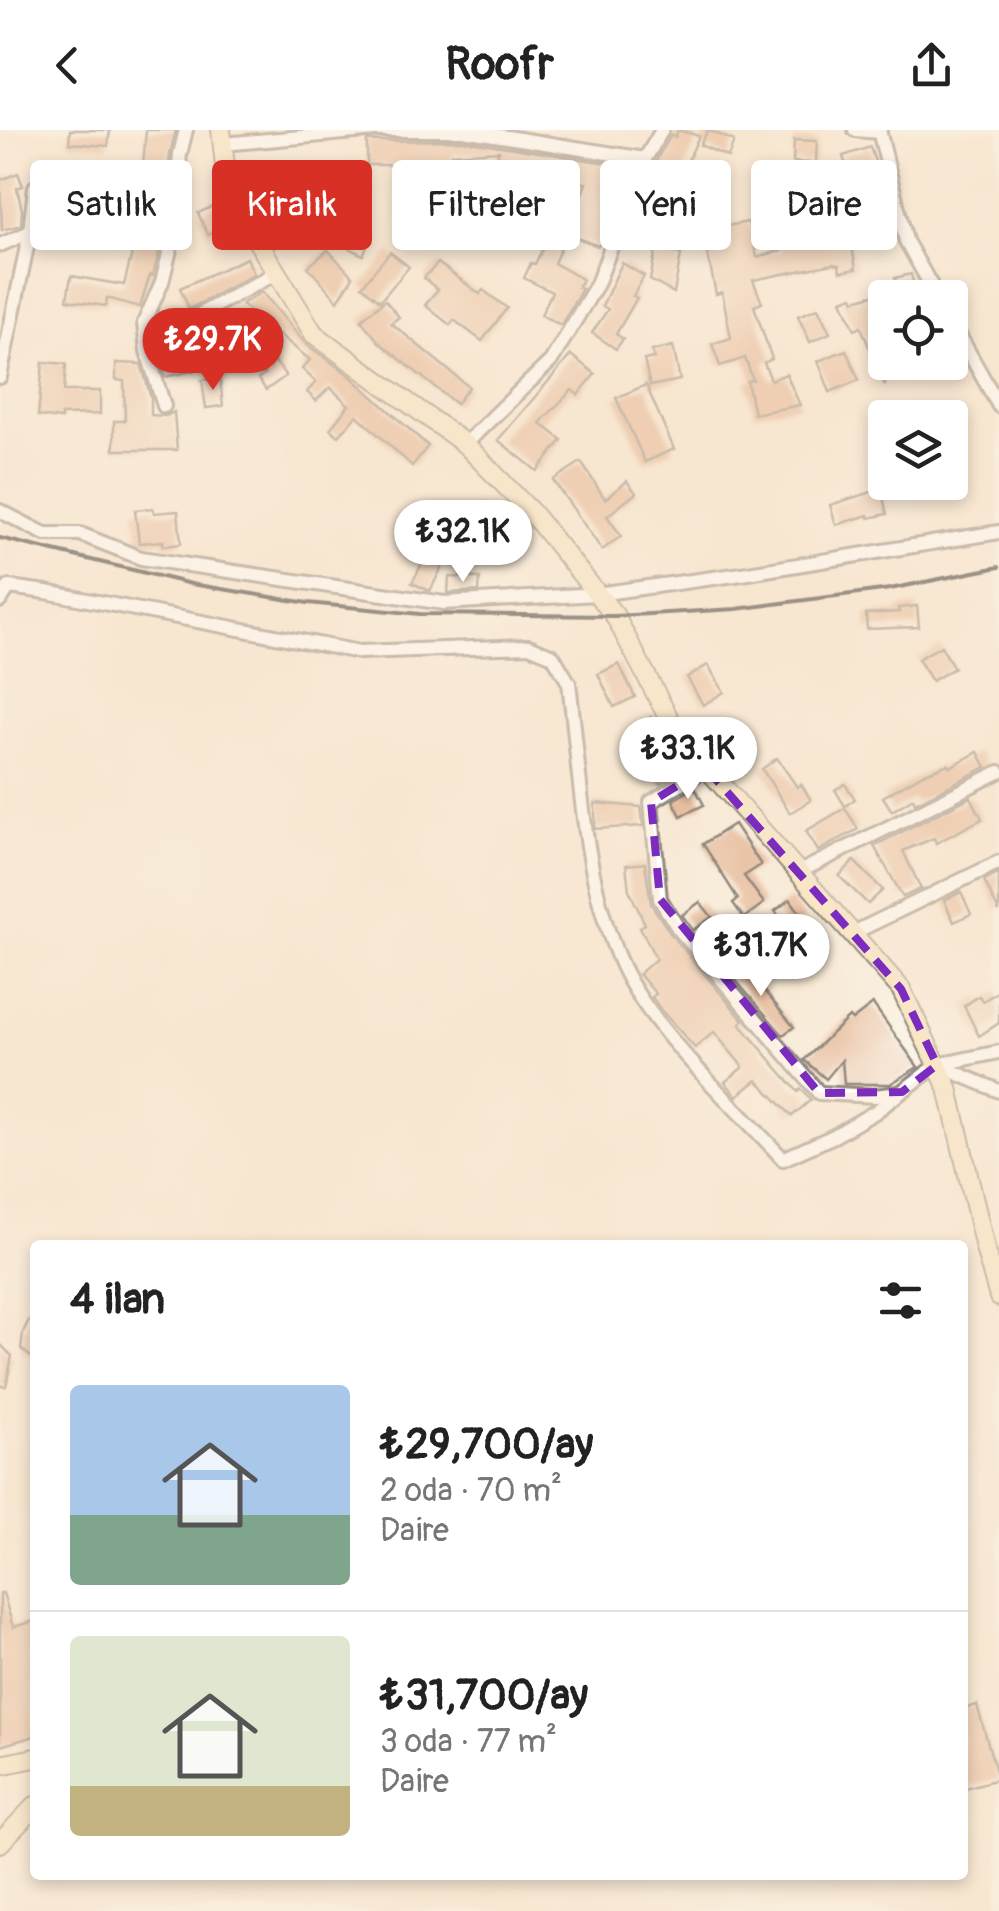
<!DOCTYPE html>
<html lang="tr">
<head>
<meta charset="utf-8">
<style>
	:root { --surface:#fff; --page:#f2f2f2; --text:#222; --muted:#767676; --line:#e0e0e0; --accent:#d93025 }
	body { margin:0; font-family:Pangolin,sans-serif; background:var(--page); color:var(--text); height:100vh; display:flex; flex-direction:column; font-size:38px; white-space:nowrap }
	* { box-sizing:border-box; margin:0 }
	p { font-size:32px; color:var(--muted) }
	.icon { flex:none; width:55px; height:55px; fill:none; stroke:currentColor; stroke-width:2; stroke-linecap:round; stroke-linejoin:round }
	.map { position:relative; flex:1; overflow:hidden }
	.sheet { position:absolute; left:30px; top:1110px; width:938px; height:640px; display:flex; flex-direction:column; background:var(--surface); border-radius:10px; box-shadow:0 5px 15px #0003 }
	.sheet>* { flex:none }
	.hud { position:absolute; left:30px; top:30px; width:940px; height:90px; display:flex; gap:20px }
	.tools { position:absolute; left:868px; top:150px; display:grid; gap:20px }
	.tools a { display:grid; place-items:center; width:100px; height:100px; border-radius:10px; background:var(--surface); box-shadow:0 5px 15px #0003; font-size:50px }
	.price { position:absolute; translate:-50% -85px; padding:0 22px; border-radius:35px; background:#fff; color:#222; font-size:32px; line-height:65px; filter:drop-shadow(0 2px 5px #0008) }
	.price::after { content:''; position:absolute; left:50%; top:60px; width:30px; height:22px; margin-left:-15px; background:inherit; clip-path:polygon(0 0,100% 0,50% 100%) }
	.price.active { background:var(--accent); color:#fff }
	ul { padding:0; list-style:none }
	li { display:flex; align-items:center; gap:30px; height:250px; padding:0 40px }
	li+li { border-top:2px solid var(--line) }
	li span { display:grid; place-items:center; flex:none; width:280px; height:200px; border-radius:10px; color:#555 }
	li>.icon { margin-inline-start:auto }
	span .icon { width:120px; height:120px; fill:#fffc; stroke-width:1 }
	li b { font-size:42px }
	h2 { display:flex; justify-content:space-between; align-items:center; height:120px; padding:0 40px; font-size:42px }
	.tag { padding:0 35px; border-radius:10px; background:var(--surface); box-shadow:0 5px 15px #0003; font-size:35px; line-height:90px }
	.tag.active { background:var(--accent); color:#fff }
	header { display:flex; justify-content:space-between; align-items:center; height:130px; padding:0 40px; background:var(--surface); font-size:45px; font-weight:800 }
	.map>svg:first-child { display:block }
	.building { fill:#e4b290 }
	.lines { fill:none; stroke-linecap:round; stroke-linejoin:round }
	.street-casing { stroke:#91887e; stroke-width:18 }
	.secondary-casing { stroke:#91887e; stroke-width:22 }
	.street { stroke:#fff; stroke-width:12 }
	.secondary { stroke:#f9e7c3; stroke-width:18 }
	.rail { stroke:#2b2b2b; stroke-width:4 }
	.marked { fill:none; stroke:#7b2cbf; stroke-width:8; stroke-dasharray:20 12; stroke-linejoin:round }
</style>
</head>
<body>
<header><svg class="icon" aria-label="back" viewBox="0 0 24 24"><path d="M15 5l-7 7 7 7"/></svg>Roofr<svg class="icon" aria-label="share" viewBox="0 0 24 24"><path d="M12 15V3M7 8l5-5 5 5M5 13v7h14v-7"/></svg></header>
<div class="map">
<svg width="999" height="1781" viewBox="0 0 999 1781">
	<rect width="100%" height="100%" fill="#fbf7ec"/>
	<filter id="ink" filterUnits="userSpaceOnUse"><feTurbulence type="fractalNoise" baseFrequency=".01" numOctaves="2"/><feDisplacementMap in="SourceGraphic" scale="20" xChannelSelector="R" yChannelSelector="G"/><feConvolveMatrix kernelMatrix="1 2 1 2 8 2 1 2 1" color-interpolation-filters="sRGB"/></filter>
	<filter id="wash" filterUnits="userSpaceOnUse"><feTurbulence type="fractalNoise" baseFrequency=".0048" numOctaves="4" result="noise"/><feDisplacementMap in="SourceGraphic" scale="40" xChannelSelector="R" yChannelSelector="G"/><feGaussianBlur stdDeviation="2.25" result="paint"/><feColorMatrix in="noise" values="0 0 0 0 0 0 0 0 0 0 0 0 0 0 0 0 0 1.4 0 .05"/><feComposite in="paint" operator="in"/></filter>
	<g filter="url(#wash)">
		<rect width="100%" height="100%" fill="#f7e6d0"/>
		<g id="blocks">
			<g class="building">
				<path d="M70,0H110L108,16L69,13Z"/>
				<path d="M146,0H176L170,23L166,74L140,72Z"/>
				<path d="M678,0L699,6L671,68L645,57L660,23L671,5L675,7Z"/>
				<path d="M708,0L734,11L728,27L700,15Z"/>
				<path d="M462,10L631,37L622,62L616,59L604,93L609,95L602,112L598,116L567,104L554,133L582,149L578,157L582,159L561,195L541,185L552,162L524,148L531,133L535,134L546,112L516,99L526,77L549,88L552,82L569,90L573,81L576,82L586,53L542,46L495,31L499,21L452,24V38H430V43H411V38H391V35H367V11Z"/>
				<path d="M794,10L817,11L816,33L793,32Z"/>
				<path d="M870,17L878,40V67L853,68L852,55L843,26Z"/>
				<path d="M18,43L23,56L17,58L22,80L21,95L2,100L0,50Z"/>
				<path d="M789,71L791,82L801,80L803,92L847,89L856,139L840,142L839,135L833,134L753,150L762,173L754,176L772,229L764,233L771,250L786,244L800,275L754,284L747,251L753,250L745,228L720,236L712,214L731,208L722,162L716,164L700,88L725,83L727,96L748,92L757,127L781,121L772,74Z"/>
				<path d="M220,73L232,94L208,105L198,83Z"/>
				<path d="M288,86L296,99L281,108L273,95Z"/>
				<path d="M410,87L441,99L436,111L405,99Z"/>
				<path d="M138,99L163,106L153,146L150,145L140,177L107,168L106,176L67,170L71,146L124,155Z"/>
				<path d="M352,100L370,109L363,125L344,116Z"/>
				<path d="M656,119L681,124L674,163L650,150Z"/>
				<path d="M328,120L353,147L338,171L308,137Z"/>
				<path d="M390,122L409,137L380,171L362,156Z"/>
				<path d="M247,128L254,144L189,179L180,158Z"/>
				<path d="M438,133L480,164L483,160L507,178L482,211L454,190L450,195L425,175L438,160L424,148Z"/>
				<path d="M622,133L644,146L633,166L637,168L616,204L623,209L616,219L592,203L608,179L602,176Z"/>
				<path d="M911,144L917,168H885V256L861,197L855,200L842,170L853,166L855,170L898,158L895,148Z"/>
				<path d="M262,162L306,214L348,244L428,316L412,336L357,285L339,306L330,299L349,275L330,257L316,271L307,262L316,252L302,239L310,230L242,174Z"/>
				<path d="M385,170L399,187L391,193L469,257L456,274L380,213L361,190Z"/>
				<path d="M818,178L830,203L810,212L798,186Z"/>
				<path d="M176,200L177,222L188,219L193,241L165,247L155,202Z"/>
				<path d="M673,216L680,250L650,256L644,230L654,228L652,221Z"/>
				<path d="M846,220L859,250L830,262L818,231Z"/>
				<path d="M571,225L595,244L578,265L572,260L540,293L562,310L537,341L498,310Z"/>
				<path d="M273,229L286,246L266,260L258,249L265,244L260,238Z"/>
				<path d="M43,232L66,234L64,261H100V284L61,285V289L38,286Z"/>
				<path d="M116,233L141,234L151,268V285L166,286L174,282L177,320H114V291H125L124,251L116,250Z"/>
				<path d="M220,248L223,276L206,278L202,250Z"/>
				<path d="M646,255L674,319L645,332L616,268Z"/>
				<path d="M581,332L605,369L627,351L636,363L607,386L621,406L602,420L553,350Z"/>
				<path d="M881,359L887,384L869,388L868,385L836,395L830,375Z"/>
				<path d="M475,375L496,393L475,418L458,405L430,461L412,453L434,411L442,415Z"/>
				<path d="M153,378L154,383L178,381L181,414L163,416V411L139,413L135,380Z"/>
				<path d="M449,447L480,448L479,461L448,463Z"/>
				<path d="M917,476L919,497L867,499L866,484L899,482L898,478Z"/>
				<path d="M941,516L954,538L932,551L918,529Z"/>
				<path d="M619,534L635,567L614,577L598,544Z"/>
				<path d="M708,535L724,562L703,575L687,547Z"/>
				<path d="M651,587L682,641L660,654L632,598Z"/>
				<path d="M978,622L986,637L915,673L913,668L892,681L883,667L923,644L948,634L950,637Z"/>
				<path d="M777,628L797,657L801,654L811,670L790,683L762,639Z"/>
				<path d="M845,654L855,669L845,676L835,660Z"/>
				<path d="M695,658L704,675L681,686L673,670Z"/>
				<path d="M971,667L982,689L936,713L934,708L903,721L921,759L903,767L874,716Z"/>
				<path d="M595,673L641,677L643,696L595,699Z"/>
				<path d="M845,678L858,699L818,721L806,701Z"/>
				<path d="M734,694L761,735L744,746L764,773L744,788L733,773L738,769L703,714Z"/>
				<path d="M854,731L883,760L868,774L839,746Z"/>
				<path d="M645,733L651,774L670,803L743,890L740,894L798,962L801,959L811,970L792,986L757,950L737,966L725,952L743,937L714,902L695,918L661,880L652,867L656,864L639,844L656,829L640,797L645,794L629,760L626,735Z"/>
				<path d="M999,743V782L984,750Z"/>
				<path d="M961,762L971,784L954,792L944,770Z"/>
				<path d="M790,769L805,790L790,801L775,781Z"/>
				<path d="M700,772L712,787L693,800L682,785Z"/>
				<path d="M807,810V842L770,844L769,811Z"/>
				<path d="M737,831L753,853L756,851L794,897L783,905L726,839Z"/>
				<path d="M999,861V893L979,906L964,876L979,866L983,871Z"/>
				<path d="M873,874L918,937L890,954H844L842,930L826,949L804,930L849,887L852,890Z"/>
				<path d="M35,1178V1230L21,1219L23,1202Z"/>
				<path d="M0,1214L12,1226L6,1256H0Z"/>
				<path d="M0,1463H3L13,1497L35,1491V1553L31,1554L35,1568V1606L0,1616Z"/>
				<path d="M977,1575L998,1649L962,1659V1579Z"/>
			</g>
		</g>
	</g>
	<g filter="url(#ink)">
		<use href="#blocks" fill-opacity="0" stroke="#91887e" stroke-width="2.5"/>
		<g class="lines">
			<defs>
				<g id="street">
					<path d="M855,0L880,2"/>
					<path d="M879,0L906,111L938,168"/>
					<path d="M223,14L377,0H463L645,29"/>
					<path d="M0,115L30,102L35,57"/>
					<path d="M950,189L999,276"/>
					<path d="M144,193L191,189L276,143"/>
					<path d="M0,247L30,102"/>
					<path d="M164,276L147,221L144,193L162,152L173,108L180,24L186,0"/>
					<path d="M465,314L551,231L597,154L645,29L662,0"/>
					<path d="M0,381L45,404H80L141,428L444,473L597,464L742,444L999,402"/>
					<path d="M0,471L9,457L46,462L359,522L529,516L553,526L569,553C581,647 582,748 622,836C652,901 733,974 783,1029L834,1006L875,982L937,935L999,922"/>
					<path d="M706,638L651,672L660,769L678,798L819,963L875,966L899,963"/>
					<path d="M797,743L999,642"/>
					<path d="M851,804L999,732"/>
					<path d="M940,936L999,961"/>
				</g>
				<g id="secondary">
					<path d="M221,0L228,63L314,204L465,314L532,383L615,486L677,604L901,859L948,958L985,1118L999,1167"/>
					<path d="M0,1635L35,1628"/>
					<path d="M0,1713L35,1676"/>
				</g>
			</defs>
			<use href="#street" class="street-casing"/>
			<use href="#secondary" class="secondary-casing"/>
			<use href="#street" class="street"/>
			<use href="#secondary" class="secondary"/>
			<path class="rail" d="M0,408L191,454L308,473L420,484L615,486L736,479L890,459L999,437"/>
		</g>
	</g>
	<path d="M0 0H999V1781H0ZM706,638L901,859L937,935L902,962L819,963L660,769L651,672Z" fill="#f7e6d0" fill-opacity=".55" fill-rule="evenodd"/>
	<path class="marked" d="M706,638L901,859L937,935L902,962L819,963L660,769L651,672Z"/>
</svg>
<div class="tools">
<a><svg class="icon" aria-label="locate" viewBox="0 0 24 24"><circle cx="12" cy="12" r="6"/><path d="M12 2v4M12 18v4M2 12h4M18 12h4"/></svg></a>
<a><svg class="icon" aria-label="layers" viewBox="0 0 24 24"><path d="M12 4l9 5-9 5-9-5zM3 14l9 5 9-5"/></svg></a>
</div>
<b class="price active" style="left:213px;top:263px">₺29.7K</b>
<b class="price" style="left:463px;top:455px">₺32.1K</b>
<b class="price" style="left:688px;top:672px">₺33.1K</b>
<b class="price" style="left:761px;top:869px">₺31.7K</b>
<div class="hud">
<a class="tag">Satılık</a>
<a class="tag active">Kiralık</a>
<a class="tag">Filtreler</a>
<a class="tag">Yeni</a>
<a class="tag">Daire</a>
</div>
<section class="sheet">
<h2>4 ilan<svg class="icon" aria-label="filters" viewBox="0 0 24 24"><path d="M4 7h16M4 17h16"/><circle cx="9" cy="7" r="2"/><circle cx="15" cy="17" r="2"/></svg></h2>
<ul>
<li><span style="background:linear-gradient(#a9c7e8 65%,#7fa58c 0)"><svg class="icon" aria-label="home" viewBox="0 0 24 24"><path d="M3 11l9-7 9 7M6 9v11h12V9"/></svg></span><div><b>₺29,700/ay</b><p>2 oda · 70 m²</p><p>Daire</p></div></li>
<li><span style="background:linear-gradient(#dfe7d0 75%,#c2b280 0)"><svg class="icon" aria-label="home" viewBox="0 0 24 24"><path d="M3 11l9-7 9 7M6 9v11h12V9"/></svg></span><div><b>₺31,700/ay</b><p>3 oda · 77 m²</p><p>Daire</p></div></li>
</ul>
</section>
</div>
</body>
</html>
